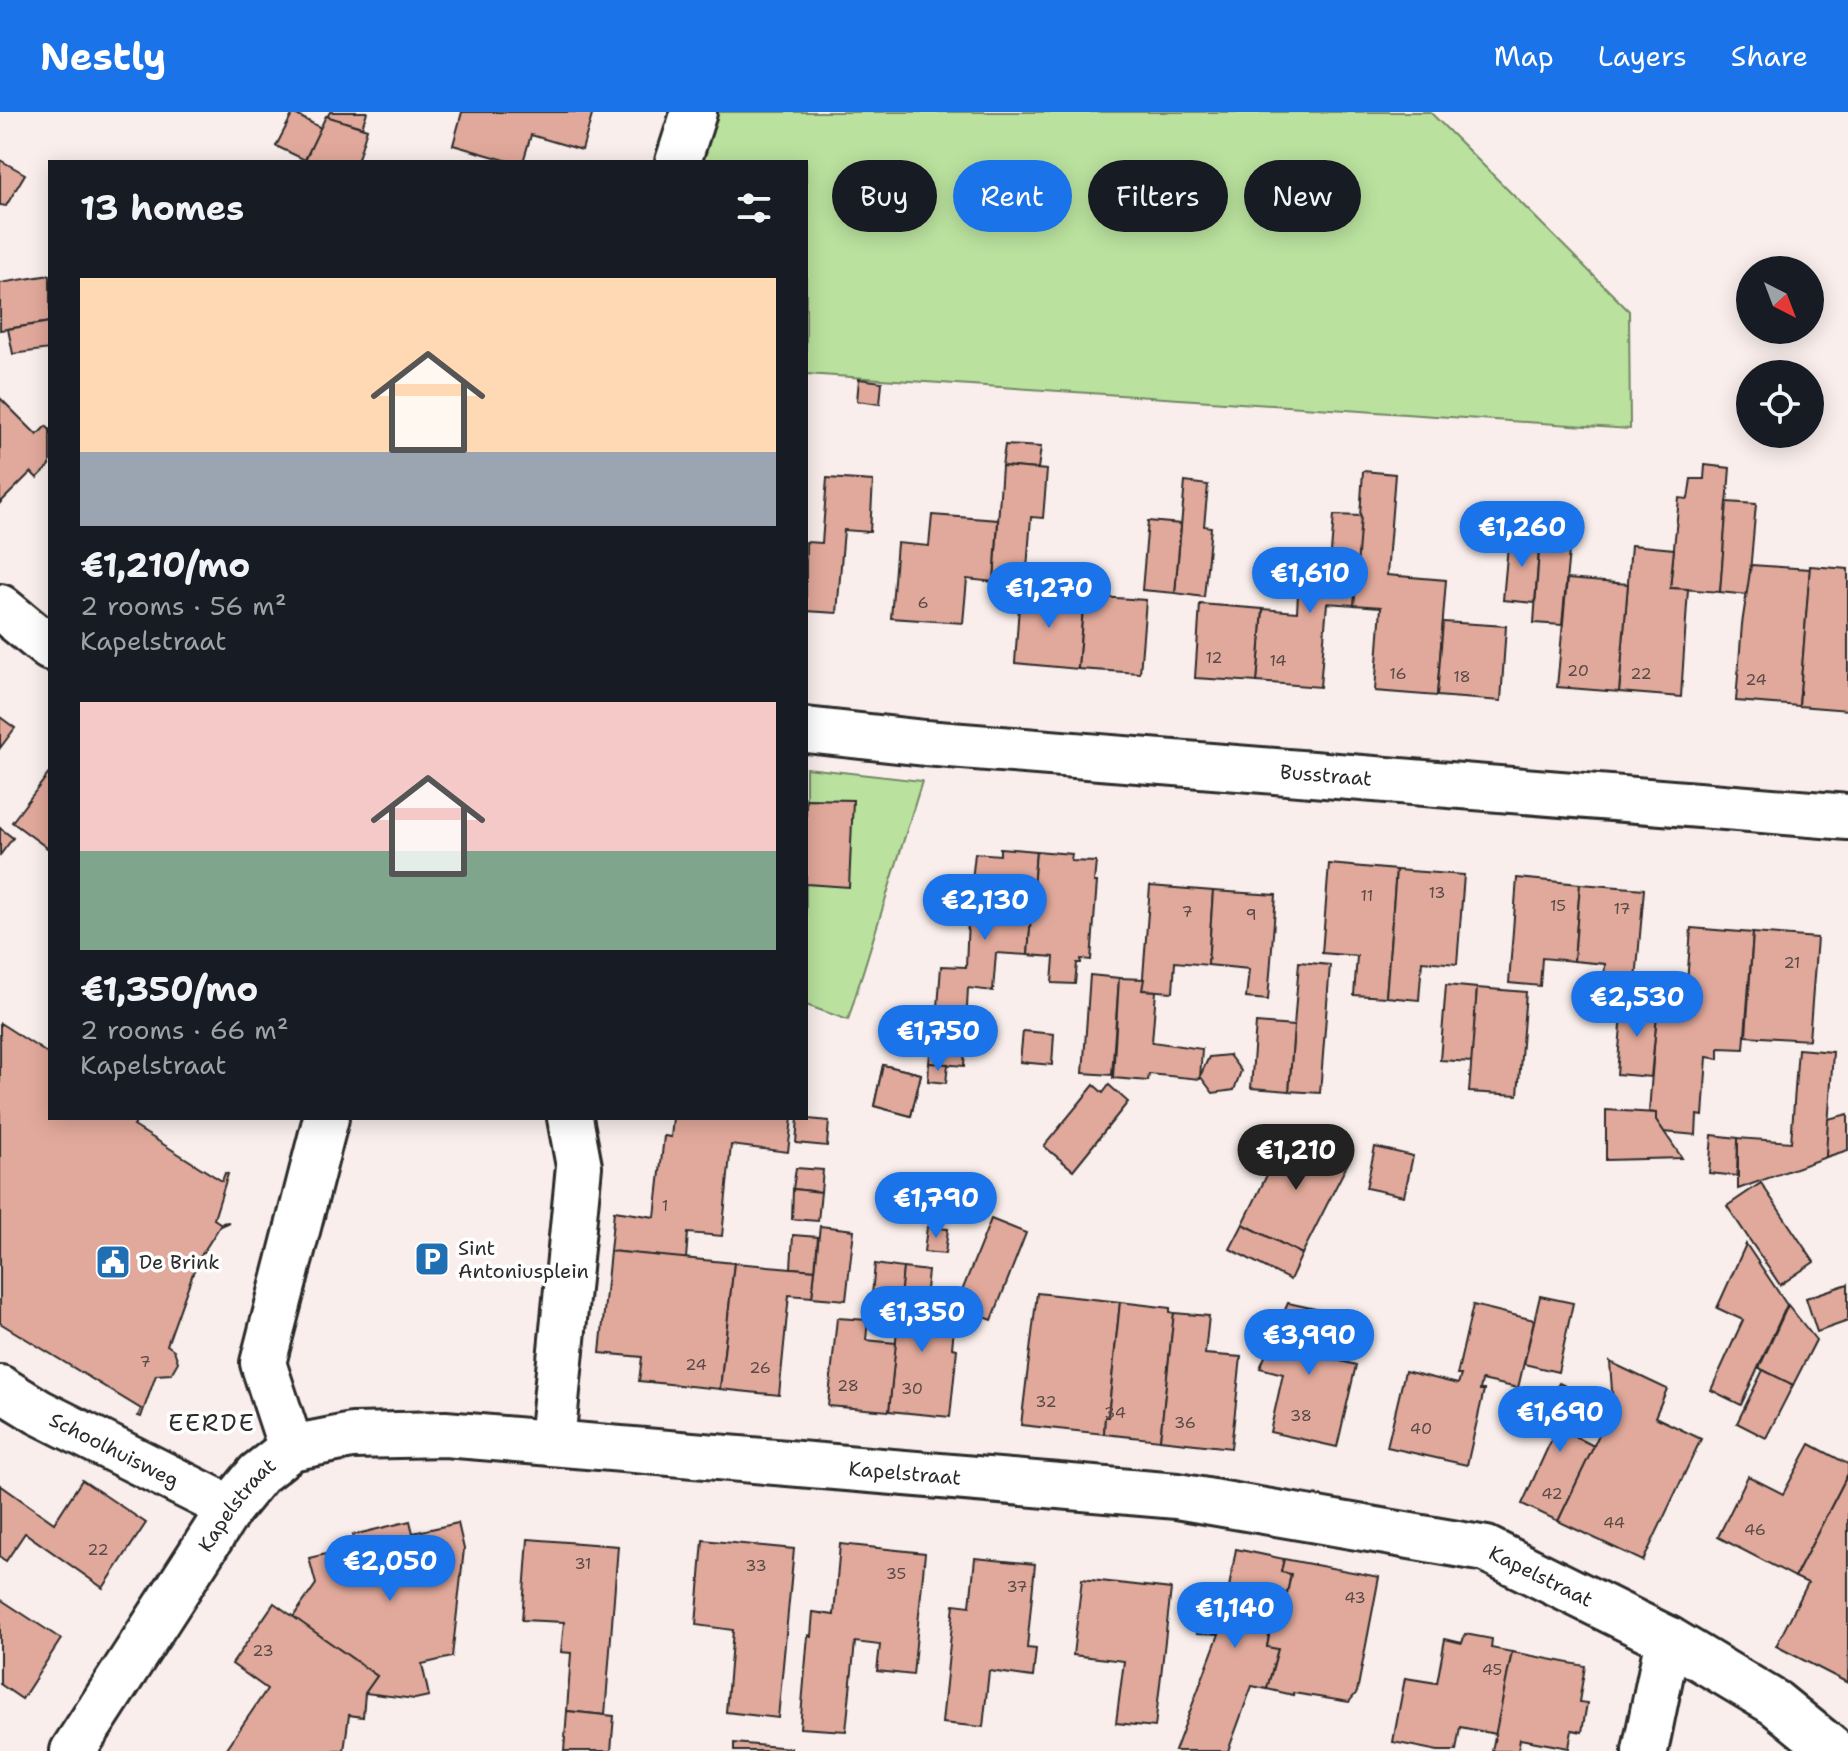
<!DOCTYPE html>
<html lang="en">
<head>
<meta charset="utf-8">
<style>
	:root { --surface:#171b24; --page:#20242c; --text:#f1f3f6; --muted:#9ea1a6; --accent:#1a73e8 }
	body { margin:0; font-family:"Shantell Sans",sans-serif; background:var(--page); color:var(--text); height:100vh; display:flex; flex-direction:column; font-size:30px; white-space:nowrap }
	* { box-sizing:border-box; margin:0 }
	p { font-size:26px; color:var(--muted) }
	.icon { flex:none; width:44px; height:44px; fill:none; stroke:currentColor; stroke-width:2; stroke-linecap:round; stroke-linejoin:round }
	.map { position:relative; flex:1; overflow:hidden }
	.drawer { position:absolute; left:48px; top:48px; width:760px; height:960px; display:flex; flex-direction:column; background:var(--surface); border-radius:0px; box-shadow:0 4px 20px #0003 }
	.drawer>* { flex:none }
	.banner { position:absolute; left:832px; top:48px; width:760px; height:72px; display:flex; gap:16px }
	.needle { width:52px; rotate:138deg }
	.fabs { position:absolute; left:1736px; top:144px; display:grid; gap:16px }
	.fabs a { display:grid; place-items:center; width:88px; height:88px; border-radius:50%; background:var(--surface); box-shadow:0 4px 20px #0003; font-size:40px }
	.price { position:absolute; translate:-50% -68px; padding:0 18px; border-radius:28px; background:var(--accent); color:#fff; font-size:26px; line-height:52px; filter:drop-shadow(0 2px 4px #0008) }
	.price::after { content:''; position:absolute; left:50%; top:48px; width:24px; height:18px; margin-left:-12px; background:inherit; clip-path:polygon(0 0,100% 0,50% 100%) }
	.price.current { background:#222; color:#fff }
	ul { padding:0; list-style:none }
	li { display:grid; align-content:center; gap:16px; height:424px; padding:0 32px }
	li span { display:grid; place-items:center; height:248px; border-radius:0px; color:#555 }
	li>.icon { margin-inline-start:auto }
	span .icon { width:144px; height:144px; fill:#fffc; stroke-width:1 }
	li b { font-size:34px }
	h2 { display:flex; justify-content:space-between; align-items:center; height:96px; padding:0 32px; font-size:34px }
	.tag { padding:0 28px; border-radius:36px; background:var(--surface); box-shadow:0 4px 20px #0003; font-size:28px; line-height:72px }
	.tag.current { background:var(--accent); color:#fff }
	header { display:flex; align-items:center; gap:48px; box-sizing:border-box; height:112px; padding:0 40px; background:var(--accent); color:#fff }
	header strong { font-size:38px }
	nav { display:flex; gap:44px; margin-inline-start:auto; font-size:28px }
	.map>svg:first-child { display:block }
	.green { fill:#bae29e; stroke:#728664; stroke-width:2 }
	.building { fill:#e1a99b; stroke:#2b2b2b; stroke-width:2 }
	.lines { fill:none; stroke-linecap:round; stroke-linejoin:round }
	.minor-casing { stroke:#2b2b2b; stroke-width:50 }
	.minor { stroke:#fff; stroke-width:44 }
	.labels { text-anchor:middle; stroke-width:7; stroke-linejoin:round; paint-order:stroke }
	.number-label { font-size:16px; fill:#584a47 }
	.street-label { font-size:20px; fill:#2b2b2b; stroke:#fff }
	.poi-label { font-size:20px; fill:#2b2b2b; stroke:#fff; text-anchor:start }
	.quarter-label { font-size:24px; letter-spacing:2px; fill:#2b2b2b; stroke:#fff }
</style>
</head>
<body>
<header>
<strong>Nestly</strong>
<nav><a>Map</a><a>Layers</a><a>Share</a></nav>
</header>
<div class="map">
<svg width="1848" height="1639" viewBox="0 0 1848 1639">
	<rect width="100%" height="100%" fill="#f9eeeb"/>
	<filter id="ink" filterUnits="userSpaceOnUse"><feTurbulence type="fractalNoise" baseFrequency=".0125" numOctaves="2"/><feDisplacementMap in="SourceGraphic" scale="16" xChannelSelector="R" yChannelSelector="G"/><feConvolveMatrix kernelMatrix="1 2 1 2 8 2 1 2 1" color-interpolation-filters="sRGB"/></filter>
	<g filter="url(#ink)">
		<g class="green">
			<path d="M706,0H1430L1629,199L1630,317L806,262V50H684Z"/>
			<path d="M806,656L922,669L848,908L806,893Z"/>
		</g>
		<g class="building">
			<path d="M330,0H367L362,15L327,5Z"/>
			<path d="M462,0H593L582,38L531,23L523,50H512L453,33Z"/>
			<path d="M293,1L321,16L305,48L276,34Z"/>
			<path d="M326,4L367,17L357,50H304Z"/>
			<path d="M0,48L25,62L6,94L0,93Z"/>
			<path d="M50,163V210L0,218V171Z"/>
			<path d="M50,210V237L13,242L8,217Z"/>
			<path d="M859,267L882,270L880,292L857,289Z"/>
			<path d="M0,286L37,323L46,314L50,318V353L37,366L31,360L0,391Z"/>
			<path d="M1005,333L1041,335L1038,357L1002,354Z"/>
			<path d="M1705,353L1730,356L1720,480L1670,476L1679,386L1688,387L1691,367H1704Z"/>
			<path d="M1002,354L1047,358L1043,406L1031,405L1026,470L994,468Z"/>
			<path d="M1363,359L1395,362L1387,463L1446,468L1437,584L1375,579L1381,495L1354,493Z"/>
			<path d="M827,366L873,369L870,420L844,418L837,501L806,499V430L822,431Z"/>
			<path d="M1185,370L1208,373L1204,414L1211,415L1204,485L1175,481Z"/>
			<path d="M1727,390L1756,392L1748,483L1720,480Z"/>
			<path d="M932,403L998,408L994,468V470L967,467L963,511L891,506L897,431L929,434Z"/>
			<path d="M1334,403L1361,404L1354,493L1327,491L1320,575L1257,570L1263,497L1297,500L1299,462L1329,465Z"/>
			<path d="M1148,409L1181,412L1175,481L1142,478Z"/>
			<path d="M1509,422L1540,425L1535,491L1503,488Z"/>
			<path d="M1540,425L1570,428L1562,513L1534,511Z"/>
			<path d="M1631,433L1674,437L1670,476L1688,477L1681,585L1619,580Z"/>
			<path d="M1751,453L1810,457L1799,594L1736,589L1742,512Z"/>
			<path d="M1810,454L1848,457V598L1799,594Z"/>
			<path d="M1567,467L1628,472L1619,580L1557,575Z"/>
			<path d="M1020,479L1084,484L1078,557L1015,551Z"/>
			<path d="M1084,484L1146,488L1140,561L1078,557Z"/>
			<path d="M1200,492L1263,497L1257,570L1195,566Z"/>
			<path d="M1443,510L1506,514L1501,589L1437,584Z"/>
			<path d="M0,605L15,616L0,636Z"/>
			<path d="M50,660V738L12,710Z"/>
			<path d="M806,687L853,688L849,775L806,772Z"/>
			<path d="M0,716L13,726L0,743Z"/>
			<path d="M1000,736L1036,739L1028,843L996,841L993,879L968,876L964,954L929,951L932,923H936L941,854L966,855L968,806L975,741L1000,743Z"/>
			<path d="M1036,739L1072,742L1071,749L1096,750L1094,770H1097L1091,848L1081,847V851H1077L1075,872L1052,871L1054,845L1028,843Z"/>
			<path d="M1329,752L1396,758L1386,885L1354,883L1357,844L1322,841Z"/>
			<path d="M1396,758L1464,763L1457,852L1422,849L1419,888L1386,885Z"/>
			<path d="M1517,766L1580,772L1574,849L1542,846L1540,874L1509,871Z"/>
			<path d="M1580,772L1644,777L1635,880L1603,878L1605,852L1574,849Z"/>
			<path d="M1150,774L1213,779L1208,853L1175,850L1173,880L1142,878Z"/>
			<path d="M1213,779L1276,783L1268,888L1246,886L1249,857L1208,853Z"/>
			<path d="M1691,816L1753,821L1744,937L1719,936V947L1707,945L1703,1004L1697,1003L1696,1023L1664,1020L1656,1008V1001L1649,1000L1658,884L1686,886Z"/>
			<path d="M1753,821L1817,826L1809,928L1746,924Z"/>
			<path d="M1299,850L1330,853L1320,981L1289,979Z"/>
			<path d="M1090,863L1119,866L1112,963L1083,961Z"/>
			<path d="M1119,866L1144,867L1142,878L1156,879L1152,930L1202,937L1200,967L1149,962L1148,969L1113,966Z"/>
			<path d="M1446,873L1477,876L1472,950L1440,948Z"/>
			<path d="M1477,876L1526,880L1518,983L1469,980Z"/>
			<path d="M1623,889L1658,892L1651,965L1617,962Z"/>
			<path d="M0,911L50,943V1006H139L134,1014L222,1069L225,1061L228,1062L214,1107L220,1111L229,1110L220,1114L197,1150L167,1233L174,1238L178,1250L171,1262L156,1263L141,1305L138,1304L141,1297L0,1211Z"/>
			<path d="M1256,911L1294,914L1289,979L1251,976Z"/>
			<path d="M1023,919L1054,922L1052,953L1020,950Z"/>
			<path d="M1798,937L1833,940L1826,1045L1738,1077V1026L1791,1030Z"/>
			<path d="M1229,943L1241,959L1234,978L1213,981L1200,964L1209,945Z"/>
			<path d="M929,951L948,952L946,971L928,969Z"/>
			<path d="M883,953L921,962L911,1004L874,994Z"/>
			<path d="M883,953L921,962L911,1004L874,994Z"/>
			<path d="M1094,973L1103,981L1109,973L1128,990L1073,1058L1044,1034Z"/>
			<path d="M1606,998L1656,1001V1008L1682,1046L1606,1048Z"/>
			<path d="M1848,1002V1038L1826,1045L1828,1007Z"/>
			<path d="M673,1006H792L788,1040L731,1033L722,1124L688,1121L686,1147L610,1139L614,1099L655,1105L664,1024L671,1025Z"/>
			<path d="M798,1006L829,1009L827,1034L796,1031Z"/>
			<path d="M1289,1018L1349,1049L1302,1142L1243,1112Z"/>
			<path d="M1712,1023L1738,1026L1737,1064L1709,1061Z"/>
			<path d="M1375,1035L1413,1044L1404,1084L1366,1076Z"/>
			<path d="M796,1056L823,1058L821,1080L793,1077Z"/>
			<path d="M1761,1071L1814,1150L1780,1173L1727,1094Z"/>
			<path d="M793,1077L821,1080L818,1109L792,1107Z"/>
			<path d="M991,1107L1026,1121L992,1208L956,1194Z"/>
			<path d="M1243,1112L1302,1142L1290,1168L1230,1137Z"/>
			<path d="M820,1114L854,1118L846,1188L812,1185Z"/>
			<path d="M927,1115L948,1117L945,1142L924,1140Z"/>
			<path d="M793,1123L818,1125L815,1158L791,1156Z"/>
			<path d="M1746,1132L1787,1193L1741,1293L1711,1278L1743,1208L1717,1196Z"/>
			<path d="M610,1139L734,1151L720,1277L639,1269L642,1245L600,1241Z"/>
			<path d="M734,1151L815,1158L812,1185L789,1183L779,1283L720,1277Z"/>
			<path d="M875,1152L903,1156L900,1195L871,1193Z"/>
			<path d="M903,1156L928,1159L924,1196L927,1203L955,1206L952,1236L957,1237L950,1305L889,1299Z"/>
			<path d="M1848,1172V1209L1817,1220L1806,1186Z"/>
			<path d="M1037,1181L1120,1190L1108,1305H1105L1104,1322L1021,1313Z"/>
			<path d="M1540,1184L1573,1191L1558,1260L1524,1252Z"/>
			<path d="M1120,1190L1170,1196V1200L1174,1201L1160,1328L1104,1322L1105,1305H1108Z"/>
			<path d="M1288,1191L1339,1202L1329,1246L1356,1253L1337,1335L1270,1320L1283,1262L1260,1256Z"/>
			<path d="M1473,1193L1534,1208L1518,1276L1482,1268L1480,1278H1484L1467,1353L1387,1335L1405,1259L1458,1272L1461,1263H1457Z"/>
			<path d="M1788,1193L1816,1228L1793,1273L1759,1256Z"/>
			<path d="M1174,1201L1209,1204L1205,1242L1241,1245L1231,1336L1160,1328Z"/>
			<path d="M837,1206L868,1208L866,1228L896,1231L889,1299L828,1294Z"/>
			<path d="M1610,1250L1667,1277L1655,1305L1701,1327L1643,1449L1558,1409L1613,1293Z"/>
			<path d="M1763,1258L1793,1273L1766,1326L1737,1311Z"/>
			<path d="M1559,1271L1592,1287L1574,1324L1594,1334L1558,1409L1522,1392L1554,1322L1537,1315Z"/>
			<path d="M1810,1332L1848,1352V1362L1795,1465L1718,1425L1748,1364L1783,1382Z"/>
			<path d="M1848,1362V1571L1776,1534L1808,1471L1795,1465Z"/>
			<path d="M82,1368L146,1411L103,1476L25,1421L6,1449L0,1445V1373L54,1411Z"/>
			<path d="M410,1409L413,1421L458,1411L464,1437L452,1545L422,1552L429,1584L415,1587L365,1581L377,1564L293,1505L316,1472L309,1446L356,1435L353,1423Z"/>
			<path d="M528,1427L618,1434L605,1603L567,1599L571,1541L561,1540L564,1510L522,1508Z"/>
			<path d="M703,1428L794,1437L778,1606L726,1600L733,1518L696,1513Z"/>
			<path d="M840,1432L925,1441L913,1563L877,1559L880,1533L855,1530L846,1619L800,1616L808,1523L811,1524L813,1500L834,1503Z"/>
			<path d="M1236,1437L1284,1447L1281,1460L1291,1462L1287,1482L1277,1480L1267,1535L1278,1537L1267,1577L1252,1574L1228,1639H1175L1219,1522L1197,1521L1205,1477L1228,1481Z"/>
			<path d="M975,1446L1035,1452L1027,1536L1036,1537L1033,1565L989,1559L983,1615L942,1611L954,1492L970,1494Z"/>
			<path d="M1284,1447L1379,1465L1357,1580L1349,1590L1293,1581V1583L1267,1577L1278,1537L1267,1535L1277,1480L1287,1482L1291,1462L1281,1460Z"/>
			<path d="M1082,1467L1171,1477L1155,1615L1116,1611L1124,1549L1073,1543Z"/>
			<path d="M0,1487L61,1527L22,1587L0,1572Z"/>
			<path d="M274,1491L377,1564L365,1581L363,1605L349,1603L344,1639H225L267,1577L232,1552Z"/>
			<path d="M1465,1522L1492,1527L1491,1536L1512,1540L1496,1622L1460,1615L1456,1639H1438L1393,1630L1405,1566L1437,1571L1445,1527L1462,1531Z"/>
			<path d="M1512,1540L1585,1554L1579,1590L1587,1591L1582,1620L1572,1618L1569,1636L1520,1627L1518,1639H1492Z"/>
			<path d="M567,1599L614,1604L611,1639H564Z"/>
			<path d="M734,1631L791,1636V1639H734Z"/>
		</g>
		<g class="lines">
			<defs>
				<g id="minor">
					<path d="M678,50L694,0"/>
					<path d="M0,495L50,536"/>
					<path id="s1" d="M806,618L925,631L1848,705"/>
					<path id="s2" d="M0,1276L39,1300L230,1396"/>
					<path d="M552,1330L579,1054L570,1006"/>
					<path d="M291,1336L263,1251L326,1006"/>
					<path id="s3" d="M73,1639L230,1396L258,1362L291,1336L352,1324L445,1322L1177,1384L1486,1437L1668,1527L1775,1591L1834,1639"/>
					<path d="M1645,1639L1668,1527"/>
				</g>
			</defs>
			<use href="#minor" class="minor-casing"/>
			<use href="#minor" class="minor"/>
		</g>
	</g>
	<defs>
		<symbol id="parking-square" viewBox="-11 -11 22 22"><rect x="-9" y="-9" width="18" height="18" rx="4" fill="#1f6fb2" stroke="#fff"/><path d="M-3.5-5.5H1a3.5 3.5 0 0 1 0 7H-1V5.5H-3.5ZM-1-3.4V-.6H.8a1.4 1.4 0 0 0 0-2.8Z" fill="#fff"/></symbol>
		<symbol id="civic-square" viewBox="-11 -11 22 22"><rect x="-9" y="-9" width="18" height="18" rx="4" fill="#1f6fb2" stroke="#fff"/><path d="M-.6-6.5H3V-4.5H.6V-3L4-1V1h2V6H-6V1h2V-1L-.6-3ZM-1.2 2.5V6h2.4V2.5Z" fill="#fff"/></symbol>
	</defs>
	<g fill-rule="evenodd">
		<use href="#parking-square" x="412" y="1127" width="40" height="40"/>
		<use href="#civic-square" x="93" y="1130" width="40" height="40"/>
	</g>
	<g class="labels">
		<g class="number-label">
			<text x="923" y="496">6</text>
			<text x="1214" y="551">12</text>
			<text x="1278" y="554">14</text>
			<text x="1578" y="564">20</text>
			<text x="1398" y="567">16</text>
			<text x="1641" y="567">22</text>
			<text x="1462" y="570">18</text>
			<text x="1756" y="573">24</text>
			<text x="1437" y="786">13</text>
			<text x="1367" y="789">11</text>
			<text x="1558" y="799">15</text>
			<text x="1622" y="802">17</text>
			<text x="1187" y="805">7</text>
			<text x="1251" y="808">9</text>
			<text x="1792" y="856">21</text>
			<text x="665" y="1099">1</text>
			<text x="145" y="1255">7</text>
			<text x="696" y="1258">24</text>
			<text x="760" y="1261">26</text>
			<text x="848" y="1279">28</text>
			<text x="912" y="1282">30</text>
			<text x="1046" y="1295">32</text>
			<text x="1115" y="1306">34</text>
			<text x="1301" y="1309">38</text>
			<text x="1185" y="1316">36</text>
			<text x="1421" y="1322">40</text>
			<text x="1552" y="1387">42</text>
			<text x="1614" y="1416">44</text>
			<text x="1755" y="1423">46</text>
			<text x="98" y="1443">22</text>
			<text x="583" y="1457">31</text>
			<text x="756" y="1459">33</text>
			<text x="896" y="1467">35</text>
			<text x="1017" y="1480">37</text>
			<text x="1355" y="1491">43</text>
			<text x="263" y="1544">23</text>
			<text x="1492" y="1563">45</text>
		</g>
		<g class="street-label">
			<text dy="7" stroke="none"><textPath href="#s1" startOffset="522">Busstraat</textPath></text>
			<text dy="7" stroke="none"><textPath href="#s2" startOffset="130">Schoolhuisweg</textPath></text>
			<text dy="7" stroke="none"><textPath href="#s3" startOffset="992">Kapelstraat</textPath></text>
			<text dy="7" stroke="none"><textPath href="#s3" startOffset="296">Kapelstraat</textPath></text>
			<text dy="7" stroke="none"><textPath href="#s3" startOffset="1640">Kapelstraat</textPath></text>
		</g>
		<g class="poi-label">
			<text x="458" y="1143">Sint<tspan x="458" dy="23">Antoniusplein</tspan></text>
			<text x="139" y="1157">De Brink</text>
		</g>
		<g class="quarter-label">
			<text x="212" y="1319">EERDE</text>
		</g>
	</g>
</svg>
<div class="fabs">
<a><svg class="needle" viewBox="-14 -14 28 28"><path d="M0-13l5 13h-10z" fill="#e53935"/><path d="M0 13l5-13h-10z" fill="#9ea1a6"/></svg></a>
<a><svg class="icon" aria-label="locate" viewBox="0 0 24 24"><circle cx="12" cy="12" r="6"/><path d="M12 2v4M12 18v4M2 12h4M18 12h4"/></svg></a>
</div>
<b class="price" style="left:1522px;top:457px">€1,260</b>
<b class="price" style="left:1310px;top:503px">€1,610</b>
<b class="price" style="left:1049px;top:518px">€1,270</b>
<b class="price" style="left:985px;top:830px">€2,130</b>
<b class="price" style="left:1637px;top:927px">€2,530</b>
<b class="price" style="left:938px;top:961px">€1,750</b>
<b class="price current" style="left:1296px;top:1080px">€1,210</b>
<b class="price" style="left:936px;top:1128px">€1,790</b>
<b class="price" style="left:922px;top:1242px">€1,350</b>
<b class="price" style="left:1309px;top:1265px">€3,990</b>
<b class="price" style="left:1560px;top:1342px">€1,690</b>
<b class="price" style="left:390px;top:1491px">€2,050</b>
<b class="price" style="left:1235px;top:1538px">€1,140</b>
<div class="banner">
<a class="tag">Buy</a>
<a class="tag current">Rent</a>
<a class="tag">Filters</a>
<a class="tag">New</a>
</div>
<section class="drawer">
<h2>13 homes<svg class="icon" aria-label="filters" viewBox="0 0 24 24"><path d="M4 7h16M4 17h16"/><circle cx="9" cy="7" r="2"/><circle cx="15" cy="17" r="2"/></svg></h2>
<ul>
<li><span style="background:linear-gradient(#ffd9b3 70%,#9aa5b1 0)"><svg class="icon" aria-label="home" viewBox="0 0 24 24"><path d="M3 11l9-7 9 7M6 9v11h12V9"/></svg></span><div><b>€1,210/mo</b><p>2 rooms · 56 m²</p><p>Kapelstraat</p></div></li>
<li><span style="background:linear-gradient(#f6c9c9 60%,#7fa58c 0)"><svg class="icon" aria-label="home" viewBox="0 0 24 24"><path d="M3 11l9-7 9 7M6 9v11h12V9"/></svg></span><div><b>€1,350/mo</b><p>2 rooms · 66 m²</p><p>Kapelstraat</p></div></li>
</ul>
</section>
</div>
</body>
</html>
